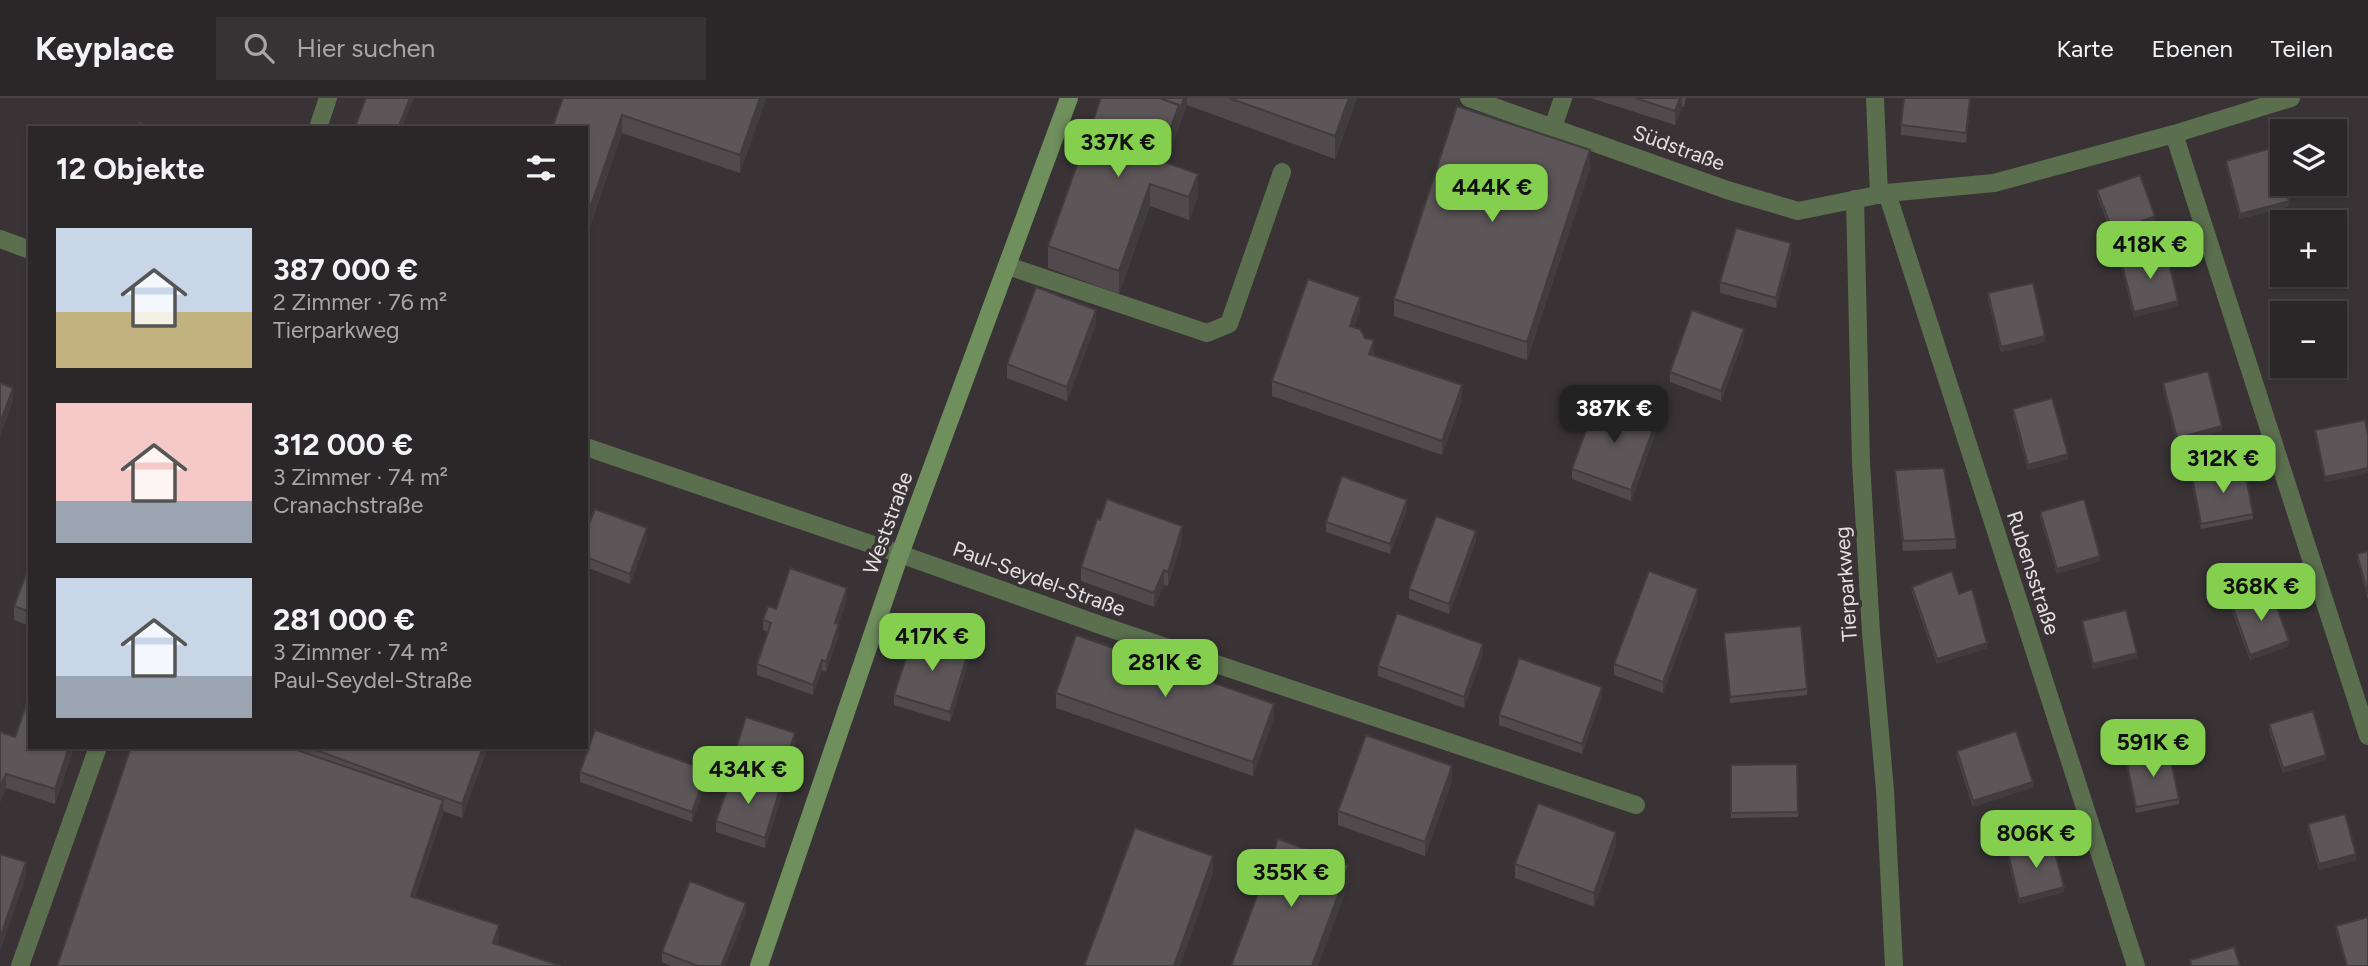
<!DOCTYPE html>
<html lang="de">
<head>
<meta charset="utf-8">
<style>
	:root { --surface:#2b2628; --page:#373234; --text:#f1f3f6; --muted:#a6a5a8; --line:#474345; --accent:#84d04e }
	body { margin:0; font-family:Figtree,sans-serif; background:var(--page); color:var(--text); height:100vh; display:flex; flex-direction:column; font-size:26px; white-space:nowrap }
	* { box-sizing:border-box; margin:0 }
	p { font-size:23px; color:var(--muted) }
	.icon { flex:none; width:38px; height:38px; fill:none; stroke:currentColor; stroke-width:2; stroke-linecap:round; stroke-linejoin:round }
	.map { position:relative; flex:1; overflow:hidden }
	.side { position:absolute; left:28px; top:28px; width:560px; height:623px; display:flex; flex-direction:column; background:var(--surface); border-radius:0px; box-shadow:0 2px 5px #0004,0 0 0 2px var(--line) }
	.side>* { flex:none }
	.controls { position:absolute; left:2270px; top:21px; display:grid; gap:14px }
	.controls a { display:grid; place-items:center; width:77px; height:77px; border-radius:0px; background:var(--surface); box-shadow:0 2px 5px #0004,0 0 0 2px var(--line); font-size:35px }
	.price { position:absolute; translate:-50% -60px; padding:0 16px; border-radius:14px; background:var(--accent); color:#111; font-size:23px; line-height:46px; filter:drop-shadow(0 2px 4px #0008) }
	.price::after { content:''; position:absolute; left:50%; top:42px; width:21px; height:16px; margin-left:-10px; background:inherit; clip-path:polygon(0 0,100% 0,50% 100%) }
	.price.current { background:#222; color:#fff }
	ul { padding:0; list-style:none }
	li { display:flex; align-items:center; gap:21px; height:175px; padding:0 28px }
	li span { display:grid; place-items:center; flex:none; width:196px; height:140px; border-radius:0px; color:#555 }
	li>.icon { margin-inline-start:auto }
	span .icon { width:84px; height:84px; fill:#fffc; stroke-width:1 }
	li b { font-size:30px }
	h2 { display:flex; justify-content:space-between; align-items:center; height:84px; padding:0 28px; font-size:30px }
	header { display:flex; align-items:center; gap:42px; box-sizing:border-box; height:98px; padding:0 35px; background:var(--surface); border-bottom:2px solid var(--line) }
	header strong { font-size:33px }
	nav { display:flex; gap:38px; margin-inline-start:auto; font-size:24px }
	.search { width:490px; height:63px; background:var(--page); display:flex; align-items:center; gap:18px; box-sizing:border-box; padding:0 24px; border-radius:0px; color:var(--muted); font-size:26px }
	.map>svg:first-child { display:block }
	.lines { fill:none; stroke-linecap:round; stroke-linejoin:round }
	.lane { stroke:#5b6f4f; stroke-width:18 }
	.street { stroke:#5b6f4f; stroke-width:18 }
	.secondary { stroke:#6f8f5c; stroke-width:18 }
	.wall { fill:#504a4d }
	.shaded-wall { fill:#413c3e }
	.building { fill:#5d5659; stroke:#413c3e; stroke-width:2 }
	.labels { text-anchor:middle; stroke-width:7; stroke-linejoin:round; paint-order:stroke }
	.street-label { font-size:21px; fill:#e4e0e2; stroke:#393336 }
</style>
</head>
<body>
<header>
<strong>Keyplace</strong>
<div class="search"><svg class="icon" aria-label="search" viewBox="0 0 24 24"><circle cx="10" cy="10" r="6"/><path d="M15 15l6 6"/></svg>Hier suchen</div>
<nav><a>Karte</a><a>Ebenen</a><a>Teilen</a></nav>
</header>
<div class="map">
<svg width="2368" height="868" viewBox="0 0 2368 868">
	<rect width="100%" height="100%" fill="#393336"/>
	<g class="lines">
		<path class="lane" d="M1008,168L1207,235L1229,226L1282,74"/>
		<g class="street">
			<path d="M1469,0L1727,92L1798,113L1887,95L1994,85L2174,36L2291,0"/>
			<path d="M1875,0L1879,97"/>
			<path d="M1553,29L1563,0"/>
			<path d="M318,30L328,0"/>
			<path d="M2174,36L2368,638"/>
			<path d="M1887,95L2136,868"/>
			<path d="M1855,101L1861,364L1871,534L1885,692L1894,868"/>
			<path d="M0,141L30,152"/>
			<path d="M586,349L900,456L1103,528L1636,707"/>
			<path d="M20,868L98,649"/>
		</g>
		<path class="secondary" d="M759,868L900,456L1069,0"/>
	</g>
	<g class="wall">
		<path d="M563,0H766L740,75L622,35L586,140V30Z"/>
		<path d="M1101,0H1357L1335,61L1187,7L1166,64L1198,99L1189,122L1150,108L1119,196L1048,170V148Z"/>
		<path d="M1591,0H1686L1684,9H1682L1675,27Z"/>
		<path d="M1904,0H1971L1966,45L1901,37V27Z"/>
		<path d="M2226,63L2289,108L2240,121L2226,68Z"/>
		<path d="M1590,70L1527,262L1394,218V201Z"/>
		<path d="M2097,92L2155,123L2113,139L2097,97Z"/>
		<path d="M1791,156L1776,210L1720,195V184Z"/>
		<path d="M2121,163L2178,208L2134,219L2121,168Z"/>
		<path d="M1988,195L2045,244L2001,254L1988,201Z"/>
		<path d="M1360,213L1354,229L1374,258L1462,302L1442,357L1272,298V283Z"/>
		<path d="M1096,226L1067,303L1007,280V266Z"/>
		<path d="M1744,241L1721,303L1670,284V274Z"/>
		<path d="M2163,285L2222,333L2177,345L2163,290Z"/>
		<path d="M2013,311L2068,361L2028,372L2013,317Z"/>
		<path d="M2315,332L2368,337V375L2325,384L2315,337Z"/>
		<path d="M1656,334L1631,403L1572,381V371Z"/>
		<path d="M1895,372L1956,441V451L1903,453L1895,382Z"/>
		<path d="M2192,379L2253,416V421L2201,431L2192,384Z"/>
		<path d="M1407,412L1390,456L1326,434V424Z"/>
		<path d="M2040,414L2100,463L2057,476L2040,419Z"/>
		<path d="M586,433L647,441L630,486L586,469Z"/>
		<path d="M1182,443L1168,488L1164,487L1154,509L1081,483V469Z"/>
		<path d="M1476,443L1449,516L1409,501V491Z"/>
		<path d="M2368,453V502L2357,461V456Z"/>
		<path d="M30,466V528L14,522V508Z"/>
		<path d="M1912,489L1987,550L1937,566L1912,494Z"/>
		<path d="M847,501L838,526L839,536L826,574L822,572L813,597L757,577V566L768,534L763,532V522L776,511Z"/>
		<path d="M1698,501L1663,595L1614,577V566Z"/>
		<path d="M2232,507L2289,548L2250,562L2232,512Z"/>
		<path d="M2082,523L2137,560L2093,571L2082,528Z"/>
		<path d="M1724,540L1807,591V597L1730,605Z"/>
		<path d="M1483,556L1464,610L1378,578V568Z"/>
		<path d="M969,562L950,624L894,607V597Z"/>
		<path d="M1056,595L1274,620L1253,678L1056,610Z"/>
		<path d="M1602,599L1582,656L1499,627V617Z"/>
		<path d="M2269,626L2326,662L2283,675L2269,632Z"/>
		<path d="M0,634L15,639L74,649L55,706L6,690L0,704Z"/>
		<path d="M131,649H488L462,720L443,713V716L415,799L499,842L57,868Z"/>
		<path d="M1957,653L2033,689L1973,709L1957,659Z"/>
		<path d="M795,657L765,750L716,734V723L732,676V663Z"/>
		<path d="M2126,662L2179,701V706L2136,715L2126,667Z"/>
		<path d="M1797,666L1798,719L1731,720V667Z"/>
		<path d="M580,674L707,682L692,724L580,684Z"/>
		<path d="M1452,683L1425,758L1338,727V713Z"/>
		<path d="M2308,726L2356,762L2319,772L2308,731Z"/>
		<path d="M1616,748L1594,809L1515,780V766Z"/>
		<path d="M2008,756L2064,794L2019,806L2008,761Z"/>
		<path d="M746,815L725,868H671L662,864V854Z"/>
		<path d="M2336,828L2368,868H2346L2336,833Z"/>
	</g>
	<g class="shaded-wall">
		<path d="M410,0H414L402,30H398Z"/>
		<path d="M760,0H766L740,75V57Z"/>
		<path d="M1184,0H1187V7L1159,84V62L1179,7Z"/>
		<path d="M1349,0H1357L1335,61V38Z"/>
		<path d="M1680,0H1682V9L1675,27V13Z"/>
		<path d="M1970,0H1971L1966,45V35Z"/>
		<path d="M622,17V35L586,140V122Z"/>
		<path d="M1590,52V70L1527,262V244Z"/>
		<path d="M1198,76V99L1189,122V99Z"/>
		<path d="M1150,86V108L1119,196V173Z"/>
		<path d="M2289,103V108L2240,121V116Z"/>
		<path d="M2155,118V123L2113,139V134Z"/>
		<path d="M1791,145V156L1776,210V200Z"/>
		<path d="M1360,199V213L1350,242V228Z"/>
		<path d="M2178,203V208L2134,219V214Z"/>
		<path d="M1096,212V226L1067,303V289Z"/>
		<path d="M1744,231V241L1721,303V293Z"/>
		<path d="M2045,238V244L2001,254V249Z"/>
		<path d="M1374,242V257L1369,270V256Z"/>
		<path d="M2341,253V258L2334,260V255Z"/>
		<path d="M2291,268H2306L2291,272Z"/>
		<path d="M1462,287V302L1442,357V343Z"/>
		<path d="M13,290V304L0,339V325Z"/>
		<path d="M1656,323V334L1631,403V392Z"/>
		<path d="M2222,328V333L2177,345V340Z"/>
		<path d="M2068,356V361L2028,372V367Z"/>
		<path d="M2368,370V375L2325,384V379Z"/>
		<path d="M1407,402V412L1390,456V446Z"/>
		<path d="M1182,428V443L1168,488V474Z"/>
		<path d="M647,430V441L630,486V476Z"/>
		<path d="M1476,433V443L1449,516V506Z"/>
		<path d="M2100,458V463L2057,476V471Z"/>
		<path d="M1164,472V487L1154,509V495Z"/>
		<path d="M847,490V501L835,535V525Z"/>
		<path d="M1698,491V501L1663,595V584Z"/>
		<path d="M839,526V536L826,574V564Z"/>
		<path d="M2289,543V548L2250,562V557Z"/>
		<path d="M1987,545V550L1937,566V561Z"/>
		<path d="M1483,546V556L1464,610V599Z"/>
		<path d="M969,552V562L950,624V614Z"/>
		<path d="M2137,555V560L2093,571V566Z"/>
		<path d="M822,562V572L813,597V587Z"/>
		<path d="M1602,589V599L1582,656V646Z"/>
		<path d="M1274,606V620L1253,678V664Z"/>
		<path d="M795,635V657L765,750V740L780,692V679Z"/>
		<path d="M69,649H74L55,706V691Z"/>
		<path d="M483,649H488L462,720V706Z"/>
		<path d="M2326,657V662L2283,675V670Z"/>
		<path d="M1452,668V683L1425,758V744Z"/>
		<path d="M707,672V682L692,724V714Z"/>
		<path d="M6,676V690L0,704V689Z"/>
		<path d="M2033,684V689L1973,709V703Z"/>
		<path d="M443,702V716L411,812V798Z"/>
		<path d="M1616,734V748L1594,809V795Z"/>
		<path d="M2356,756V762L2319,772V766Z"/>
		<path d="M1213,758V776L1180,868H1174Z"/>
		<path d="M26,764V779L0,854V840Z"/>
		<path d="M1349,767V785L1318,868H1312Z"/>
		<path d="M2064,789V794L2019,806V801Z"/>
		<path d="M746,805V815L725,868H721Z"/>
		<path d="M499,827V842L493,859V845Z"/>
	</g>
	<g class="building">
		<path d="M366,0H410L398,30H358L355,29Z"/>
		<path d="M563,0H760L740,57L622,17L586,122V30H552Z"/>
		<path d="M1101,0H1160L1179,7L1159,62L1198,76L1189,99L1150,86L1119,173L1048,148Z"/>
		<path d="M1160,0H1184L1179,15V7Z"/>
		<path d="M1229,0H1349L1335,38Z"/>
		<path d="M1635,0H1680L1675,13Z"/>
		<path d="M1904,0H1970L1966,35L1901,27Z"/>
		<path d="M1457,8L1590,52L1527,244L1394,201Z"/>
		<path d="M139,24L153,30H137Z"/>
		<path d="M2275,49L2282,75V86H2285L2289,103L2240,116L2226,63Z"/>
		<path d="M2140,77L2155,118L2113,134L2097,92Z"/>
		<path d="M1736,130L1791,145L1776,200L1720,184Z"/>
		<path d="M2166,152L2178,203L2134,214L2121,163Z"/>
		<path d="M1308,181L1360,199L1350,228L1360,231L1365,240L1374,242L1369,256L1462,287L1442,343L1272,283Z"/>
		<path d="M2033,185L2045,238L2001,249L1988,195Z"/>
		<path d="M1036,189L1096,212L1067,289L1007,266Z"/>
		<path d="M2328,205L2331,215H2292Z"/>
		<path d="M1692,212L1744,231L1721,293L1670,274Z"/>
		<path d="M2282,218V234L2278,219Z"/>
		<path d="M2334,229L2341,253L2334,255Z"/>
		<path d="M2208,273L2222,328L2177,340L2163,285Z"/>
		<path d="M0,285L13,290L0,325Z"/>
		<path d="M2052,300L2068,356L2028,367L2013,311Z"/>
		<path d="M1597,302L1656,323L1631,392L1572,371Z"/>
		<path d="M2365,322L2368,337V370L2325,379L2315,332Z"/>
		<path d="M2244,368L2253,416L2201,426L2192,379Z"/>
		<path d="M1944,370L1956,441L1903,443L1895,372Z"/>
		<path d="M1342,378L1407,402L1390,446L1326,424Z"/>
		<path d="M1107,401L1182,428L1168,474L1164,472L1154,495L1081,469L1097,421L1100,422Z"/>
		<path d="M2084,401L2100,458L2057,471L2040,414Z"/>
		<path d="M595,411L647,430L630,476L586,459V433Z"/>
		<path d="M1436,418L1476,433L1449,506L1409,491Z"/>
		<path d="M2368,453V497L2357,456Z"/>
		<path d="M30,466V514L14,508Z"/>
		<path d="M790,470L847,490L835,525L839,526L826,564L822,562L813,587L757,566L771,525L763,522L768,508L776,511Z"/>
		<path d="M1649,473L1698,491L1663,584L1614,566Z"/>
		<path d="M1952,473L1959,496L1972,491L1987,545L1937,561L1912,489Z"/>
		<path d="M2271,492L2289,543L2250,557L2232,507Z"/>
		<path d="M2126,512L2137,555L2093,566L2082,523Z"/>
		<path d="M1397,515L1483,546L1464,599L1378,568Z"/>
		<path d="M1801,528L1807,591L1730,599L1724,535Z"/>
		<path d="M914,535L969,552L950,614L894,597Z"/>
		<path d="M1076,537L1274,606L1253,664L1056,595Z"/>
		<path d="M1519,560L1602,589L1582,646L1499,617Z"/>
		<path d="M30,596V649H69L55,691L6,676L0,689V634L15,639Z"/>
		<path d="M2313,613L2326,657L2283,670L2269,626Z"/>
		<path d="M746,619L795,635L780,679L732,663Z"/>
		<path d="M595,632L707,672L692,714L580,674Z"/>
		<path d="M2016,633L2033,684L1973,703L1957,653Z"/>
		<path d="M1366,637L1452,668L1425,744L1338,713Z"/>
		<path d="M131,649H288L443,702L411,798L499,827L493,845L561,868H57Z"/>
		<path d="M308,649H483L462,706Z"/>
		<path d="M2169,653L2179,701L2136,709L2126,662Z"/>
		<path d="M1797,666L1798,714L1731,715V667Z"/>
		<path d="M732,676L780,691L765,740L716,723Z"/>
		<path d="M1538,705L1616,734L1594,795L1515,766Z"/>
		<path d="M2345,716L2356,756L2319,766L2308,726Z"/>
		<path d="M1135,730L1213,758L1174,868H1084Z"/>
		<path d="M1278,741L1349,767L1312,868H1231Z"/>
		<path d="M2052,743L2064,789L2019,801L2008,756Z"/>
		<path d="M0,756L26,764L0,840Z"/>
		<path d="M690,783L746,805L721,868H698L662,854Z"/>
		<path d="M2368,819V868H2347L2336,828Z"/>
		<path d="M2234,849L2240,868H2191L2190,862Z"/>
	</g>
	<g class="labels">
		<g class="street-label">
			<text transform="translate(1679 50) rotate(20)" y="7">Südstraße</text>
			<text transform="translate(888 425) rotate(-70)" y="7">Weststraße</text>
			<text transform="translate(2033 475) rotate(72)" y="7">Rubensstraße</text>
			<text transform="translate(1039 481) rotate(20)" y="7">Paul-Seydel-Straße</text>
			<text transform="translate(1846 486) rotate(-94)" y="7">Tierparkweg</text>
		</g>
	</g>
</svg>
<div class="controls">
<a><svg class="icon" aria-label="layers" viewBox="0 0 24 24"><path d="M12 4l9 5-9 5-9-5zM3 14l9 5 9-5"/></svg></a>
<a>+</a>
<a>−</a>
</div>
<b class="price" style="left:1118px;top:81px">337K €</b>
<b class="price" style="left:1492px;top:126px">444K €</b>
<b class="price" style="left:2150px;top:183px">418K €</b>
<b class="price current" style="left:1614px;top:347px">387K €</b>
<b class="price" style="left:2223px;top:397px">312K €</b>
<b class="price" style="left:2261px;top:525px">368K €</b>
<b class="price" style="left:932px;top:575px">417K €</b>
<b class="price" style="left:1165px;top:601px">281K €</b>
<b class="price" style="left:2153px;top:681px">591K €</b>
<b class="price" style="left:748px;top:708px">434K €</b>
<b class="price" style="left:2036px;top:772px">806K €</b>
<b class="price" style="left:1291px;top:811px">355K €</b>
<section class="side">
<h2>12 Objekte<svg class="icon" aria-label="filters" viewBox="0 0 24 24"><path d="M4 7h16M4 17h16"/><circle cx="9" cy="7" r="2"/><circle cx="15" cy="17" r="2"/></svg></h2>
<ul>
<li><span style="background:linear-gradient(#c9d6e8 60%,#c2b280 0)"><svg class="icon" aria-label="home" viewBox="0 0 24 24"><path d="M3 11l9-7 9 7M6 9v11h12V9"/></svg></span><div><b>387 000 €</b><p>2 Zimmer · 76 m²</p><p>Tierparkweg</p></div></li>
<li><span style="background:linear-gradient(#f6c9c9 70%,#9aa5b1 0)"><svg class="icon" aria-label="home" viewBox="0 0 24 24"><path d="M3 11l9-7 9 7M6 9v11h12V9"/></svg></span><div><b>312 000 €</b><p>3 Zimmer · 74 m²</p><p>Cranachstraße</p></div></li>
<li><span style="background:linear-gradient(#c9d6e8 70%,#9aa5b1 0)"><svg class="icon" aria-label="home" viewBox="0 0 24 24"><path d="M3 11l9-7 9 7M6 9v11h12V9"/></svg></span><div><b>281 000 €</b><p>3 Zimmer · 74 m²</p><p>Paul-Seydel-Straße</p></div></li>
</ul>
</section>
</div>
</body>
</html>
